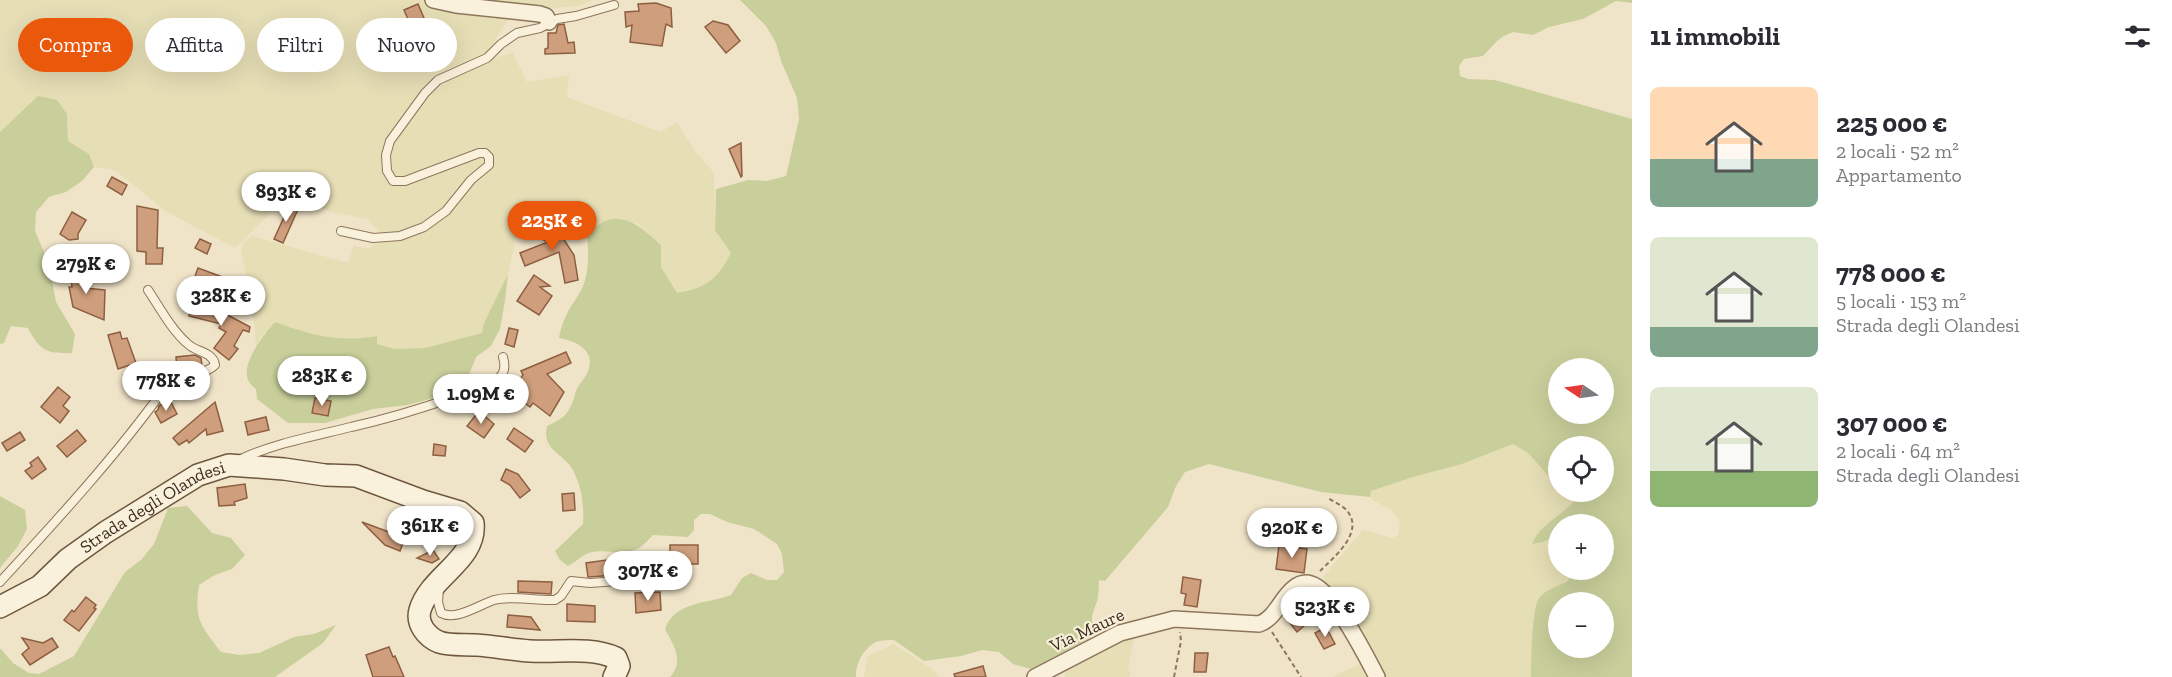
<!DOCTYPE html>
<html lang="it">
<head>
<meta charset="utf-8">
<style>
	:root { --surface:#fff; --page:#f7f7f7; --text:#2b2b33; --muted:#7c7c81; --accent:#ea580c }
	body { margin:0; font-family:"Zilla Slab",serif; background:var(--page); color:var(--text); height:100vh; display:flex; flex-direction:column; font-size:22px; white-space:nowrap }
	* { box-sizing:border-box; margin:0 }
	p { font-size:20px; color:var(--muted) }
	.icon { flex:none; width:33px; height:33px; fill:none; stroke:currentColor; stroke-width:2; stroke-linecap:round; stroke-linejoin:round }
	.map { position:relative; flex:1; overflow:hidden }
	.sheet { display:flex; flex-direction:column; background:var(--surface); width:540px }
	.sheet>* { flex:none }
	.hud { position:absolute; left:18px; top:18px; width:570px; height:54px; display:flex; gap:12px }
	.needle { width:39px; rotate:283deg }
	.tools { position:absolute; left:1548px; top:358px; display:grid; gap:12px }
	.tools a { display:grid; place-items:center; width:66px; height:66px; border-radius:50%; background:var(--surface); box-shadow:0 6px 24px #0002; font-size:30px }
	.price { position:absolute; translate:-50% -51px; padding:0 14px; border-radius:21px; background:#fff; color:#222; font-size:20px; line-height:39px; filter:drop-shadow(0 2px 3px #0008) }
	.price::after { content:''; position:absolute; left:50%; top:36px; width:18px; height:14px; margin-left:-9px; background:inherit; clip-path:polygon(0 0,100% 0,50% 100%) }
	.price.current { background:var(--accent); color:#fff }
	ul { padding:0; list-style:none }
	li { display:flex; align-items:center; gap:18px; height:150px; padding:0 18px }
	li span { display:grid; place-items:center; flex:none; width:168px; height:120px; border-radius:9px; color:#555 }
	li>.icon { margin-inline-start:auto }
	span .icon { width:72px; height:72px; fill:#fffc; stroke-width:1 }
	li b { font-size:26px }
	h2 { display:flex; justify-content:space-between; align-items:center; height:72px; padding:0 18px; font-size:26px }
	.pill { padding:0 21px; border-radius:27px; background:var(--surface); box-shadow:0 6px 24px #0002; font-size:21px; line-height:54px }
	.pill.current { background:var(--accent); color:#fff }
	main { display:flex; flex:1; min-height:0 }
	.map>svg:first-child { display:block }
	.farmland { fill:#e6deb5 }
	.green { fill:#c9cf9b; fill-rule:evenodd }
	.building { fill:#cf9f7d; stroke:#8d5f41; stroke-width:1.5 }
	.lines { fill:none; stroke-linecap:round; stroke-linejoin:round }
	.lane-casing { stroke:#8d765c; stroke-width:10 }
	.street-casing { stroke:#8d765c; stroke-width:18 }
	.secondary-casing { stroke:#6f573f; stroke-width:24 }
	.path { stroke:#8d765c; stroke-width:2; stroke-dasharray:4.5 3; stroke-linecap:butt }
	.lane { stroke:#faf1dc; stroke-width:8 }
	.street { stroke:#faf1dc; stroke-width:15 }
	.secondary { stroke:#faf1dc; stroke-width:21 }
	.labels { text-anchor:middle; stroke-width:4.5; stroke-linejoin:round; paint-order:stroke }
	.street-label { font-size:18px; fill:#3d2e20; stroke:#f7eed8 }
</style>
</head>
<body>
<main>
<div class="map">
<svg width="1632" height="677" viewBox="0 0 1632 677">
	<rect width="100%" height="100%" fill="#f0e4c8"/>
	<g class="farmland">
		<path d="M0,0H593L579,6L538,9L508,20L496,38L490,59L513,53L527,82L569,75L567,97L660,132L677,123L695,151L714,173L715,230L731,253L723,269L703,288L677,294L661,267V245L638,224L620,218L600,223L587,237L576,217L561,211L519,224L508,274L484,323L483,333L425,348L395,349L376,343V336L357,340L318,337L275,322L261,337L256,346L252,302L241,251L244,242L252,236L348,263L354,246L371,249L373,243L379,244L382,236L368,219L331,212L288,195L235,248L167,212L115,170L94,167L89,154L68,141L67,114L10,122L0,132Z"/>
		<path d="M1513,444L1528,453L1558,487V492H1564L1574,501L1566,511L1542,528L1543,542L1558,535V570H1573L1568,581L1547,591L1538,599L1534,622L1531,677H1381L1323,577L1363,530L1392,538L1398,535L1400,523L1398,518L1390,509L1374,501L1370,497L1371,491L1413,477L1462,464Z"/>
		<path d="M1134,636L1128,671L1131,672L1129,677H1065V671L1115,640Z"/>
		<path d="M894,644L935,671L939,677H864L868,656Z"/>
		<path d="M1365,662L1372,677H1334L1342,672Z"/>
	</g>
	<g class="green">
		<path d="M740,0H1632V3L1616,1L1583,19L1549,27L1533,35L1513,32L1504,36L1497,41L1483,56L1464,59L1459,66L1460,76L1468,79L1495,80L1632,119V677H1531C1531,663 1532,607 1539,598C1546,589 1559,586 1568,581L1573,570H1604V525H1558V535L1543,542L1532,544C1540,524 1561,517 1574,501L1564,492H1604V447H1558V487L1528,453L1513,444L1462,464L1413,477L1371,491L1370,497L1321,492L1209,464L1185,472L1176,486L1168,507L1105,581L1099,580L1098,598L1092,616V637L1031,669L1013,664L999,652L982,650L961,656L924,661L894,640C888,640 879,640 874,643C863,650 855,664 856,677H670C685,660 673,645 665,629C675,601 707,604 731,595L742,578L751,573L767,580H777L784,572L782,554L777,544L754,529L727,522L710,514H701L694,520V530L688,537L653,535C649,539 644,545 639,548C625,556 607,549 592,552C582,554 577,562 568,566L560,560L555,551L583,524C584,506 582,489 574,472C565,453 541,451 547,426C562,419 567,416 573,401C575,396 575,391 578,387C581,382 586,377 588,371C596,350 576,341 559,338C562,320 569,309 579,294C589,279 589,254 587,237C591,233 595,226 600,224C624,209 644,230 661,245V267L677,293C706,288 717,280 731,253L715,230L716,189L748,180L767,181L786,176L799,119L797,98L781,61L776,43L766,26ZM1558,369H1604V414H1558ZM1558,603H1604V648H1558Z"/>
		<path d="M38,96L57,100L67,114L68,141L89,154L94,167L82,181L66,192L49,197L36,212L35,231L49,264L56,302L75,334L72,353C47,354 40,351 28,328L11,326L4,343L0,344V132Z"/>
		<path d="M508,274L505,301L500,329L491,346L476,357L466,383L433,398L408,405L373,409L325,423H288L257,399L256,389C254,387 251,385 249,382C239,365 264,334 275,322C312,335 337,343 377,336V344L395,349L425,348L482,333L484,323Z"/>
		<path d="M0,496L25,510L27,529L18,546L0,568Z"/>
		<path d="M187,506L212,533L231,538L245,555L232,569L215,575L199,585C194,621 201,625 221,652L240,655L259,653L294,637L314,634L336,625L323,643L275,677H0V648L13,663L29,673L39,674L74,656L125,572L141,560L154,544L168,508Z"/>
	</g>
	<g class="building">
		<path d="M656,3L671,8L672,27L666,24L662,46L630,42L632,25L626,27L625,12L639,11L638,4Z"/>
		<path d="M418,4L424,18L410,24L404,10Z"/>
		<path d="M713,21L728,25L740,41L726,53L705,27Z"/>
		<path d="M564,24L568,43L574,42L575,53L545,54V49L548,48V33H556L558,25Z"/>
		<path d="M741,143L742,176L741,177L729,149Z"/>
		<path d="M112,177L127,185L122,195L107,186Z"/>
		<path d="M290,204L299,207L283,243L274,239Z"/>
		<path d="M137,206L158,210L157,248H163L162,264H146V252L137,251Z"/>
		<path d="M72,212L86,220L78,234V239L69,240L60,234Z"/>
		<path d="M553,223L574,255L578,280L565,283L559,252L525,266L520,253L548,242L530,233L534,224L555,234Z"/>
		<path d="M200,239L211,244L207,254L195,248Z"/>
		<path d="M70,268L85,270V288L105,290L104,320L73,307L69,287H72Z"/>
		<path d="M198,268L244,285L239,298L194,279Z"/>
		<path d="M534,275L550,286L540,287L552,296L539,315L517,301Z"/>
		<path d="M197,302L211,306L250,327L249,332L243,330L234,346L238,349L229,360L214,348L226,332L219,328L221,324L189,316L192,305L196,306Z"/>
		<path d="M509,328L518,330L514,347L505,344Z"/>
		<path d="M120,332L122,339L127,338L136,363L118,369L108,335Z"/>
		<path d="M566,352L571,363L547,374L564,392L550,416L533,403L530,407L510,392L523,375L521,371Z"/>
		<path d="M195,355L201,358L202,366L177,369L176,357Z"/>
		<path d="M58,387L70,397L63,406L69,411L60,423L41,407Z"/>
		<path d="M315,398L331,401L328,416L312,413Z"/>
		<path d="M170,400L177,414L161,423L155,412L158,410L159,406Z"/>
		<path d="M215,402L223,431L207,435L206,429L189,443L187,440L179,445L173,438Z"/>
		<path d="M479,411L494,424L484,438L467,426Z"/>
		<path d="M266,417L269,430L248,435L245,422Z"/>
		<path d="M514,428L533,441L525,452L507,439Z"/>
		<path d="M77,430L86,441L67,457L57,446Z"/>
		<path d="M20,432L25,440L7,451L2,443Z"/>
		<path d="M434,444L446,446L445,456L433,455Z"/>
		<path d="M38,457L46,469L32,479L25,471L32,466L30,463Z"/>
		<path d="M506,469L518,474L530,490L520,498L510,485L501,480Z"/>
		<path d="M245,484L247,498L234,502L235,505L219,506L217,488Z"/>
		<path d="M574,493L575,510L563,511L562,494Z"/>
		<path d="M362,522L405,538L400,551L385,545Z"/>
		<path d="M670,545H698V564H677V562H670Z"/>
		<path d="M1279,545L1307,549L1304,573L1276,569Z"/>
		<path d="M433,550L439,559L432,563L417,558Z"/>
		<path d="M614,559L617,575L588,577L586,563Z"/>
		<path d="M1183,577L1201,580L1197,607L1184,605L1186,594L1181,593Z"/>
		<path d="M518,581L552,582L551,594L518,592Z"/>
		<path d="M660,592L661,610L636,613L635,593Z"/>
		<path d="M86,597L96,605L94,608L96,609L79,631L64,620L72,610L74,612Z"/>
		<path d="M567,604L595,606V622L567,621Z"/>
		<path d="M1294,612L1305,625L1297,632L1286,618Z"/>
		<path d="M508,615L531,617L540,630L507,627Z"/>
		<path d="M1326,627L1335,644L1324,649L1315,633Z"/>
		<path d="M22,638L43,643L52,638L58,647L30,665L22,654L29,648Z"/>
		<path d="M389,647L393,657L395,656L404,677H373L366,655Z"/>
		<path d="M1195,653H1208L1206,672H1194Z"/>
		<path d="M983,666L986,677H955L954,674Z"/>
	</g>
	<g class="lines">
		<defs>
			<g id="lane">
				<path d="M341,231L373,238L400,236L424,227L446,211L471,180L489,165V157L485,153H479L405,181H393L387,171L386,155L390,141L425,93L438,80L487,58L501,44L517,33L540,28L557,19L576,16L614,5"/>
				<path d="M241,459C275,443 315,436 351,427C387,419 423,408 457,396C470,391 490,388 499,378C506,372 505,364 503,357"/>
				<path d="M0,582C58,519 117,455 167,385C181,374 204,376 215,365C213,352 197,352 189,345C172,331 160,308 148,290"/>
				<path d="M439,589L438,602L441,613C456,621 479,605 494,600C513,595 535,601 555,600L561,596L571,581L590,583L631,580"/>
			</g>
			<g id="street">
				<path d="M433,0L456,5L540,14L546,16L549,22"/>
				<path d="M1035,677L1120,633L1174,619L1259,624C1275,619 1281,598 1294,588C1299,584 1305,582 1311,584C1333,590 1366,656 1377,677"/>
			</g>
			<g id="secondary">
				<path id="s1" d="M0,607L40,586L68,559L106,532L198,475L229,465L284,469L325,475L356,476L423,501L460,512L473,523C477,560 430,576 420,610C416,624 427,637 439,642C450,646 465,644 476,645C494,646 512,650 530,651C558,653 590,646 616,658L619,666L614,677"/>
			</g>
		</defs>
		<use href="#lane" class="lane-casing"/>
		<use href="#street" class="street-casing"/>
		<use href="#secondary" class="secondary-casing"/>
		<g class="path">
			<path d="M1320,571C1333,558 1364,533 1348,512C1344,506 1334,502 1328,498"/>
			<path d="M1272,632L1301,677"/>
			<path d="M1174,677L1181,641L1180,632"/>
		</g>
		<use href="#lane" class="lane"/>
		<use href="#street" class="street"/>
		<use href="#secondary" class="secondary"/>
	</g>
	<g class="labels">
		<g class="street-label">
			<text dy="6" stroke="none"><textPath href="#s1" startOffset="184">Strada degli Olandesi</textPath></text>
			<text transform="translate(1087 630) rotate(-25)" y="6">Via Maure</text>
		</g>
	</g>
</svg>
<div class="tools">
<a><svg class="needle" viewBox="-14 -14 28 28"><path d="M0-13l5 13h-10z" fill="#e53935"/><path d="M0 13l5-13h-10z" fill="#7c7c81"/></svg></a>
<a><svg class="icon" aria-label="locate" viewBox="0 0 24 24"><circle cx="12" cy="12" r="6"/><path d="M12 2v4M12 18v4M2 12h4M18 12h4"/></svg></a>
<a>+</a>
<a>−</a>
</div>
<b class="price" style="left:286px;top:223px">893K €</b>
<b class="price current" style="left:552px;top:252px">225K €</b>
<b class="price" style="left:86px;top:295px">279K €</b>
<b class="price" style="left:221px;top:327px">328K €</b>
<b class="price" style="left:322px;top:407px">283K €</b>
<b class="price" style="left:166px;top:412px">778K €</b>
<b class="price" style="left:481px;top:425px">1.09M €</b>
<b class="price" style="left:430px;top:557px">361K €</b>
<b class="price" style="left:1292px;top:559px">920K €</b>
<b class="price" style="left:648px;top:602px">307K €</b>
<b class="price" style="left:1325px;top:638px">523K €</b>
<div class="hud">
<a class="pill current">Compra</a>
<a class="pill">Affitta</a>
<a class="pill">Filtri</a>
<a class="pill">Nuovo</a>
</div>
</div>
<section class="sheet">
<h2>11 immobili<svg class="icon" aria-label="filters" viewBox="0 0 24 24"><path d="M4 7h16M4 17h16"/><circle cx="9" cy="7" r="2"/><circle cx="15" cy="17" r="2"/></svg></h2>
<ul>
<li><span style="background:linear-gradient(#ffd9b3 60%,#7fa58c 0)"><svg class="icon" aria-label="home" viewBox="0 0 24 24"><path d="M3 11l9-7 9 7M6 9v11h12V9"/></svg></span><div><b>225 000 €</b><p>2 locali · 52 m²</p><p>Appartamento</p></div></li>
<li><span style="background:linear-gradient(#dfe7d0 75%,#7fa58c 0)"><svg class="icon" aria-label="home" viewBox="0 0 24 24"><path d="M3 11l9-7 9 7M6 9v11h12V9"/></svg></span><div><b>778 000 €</b><p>5 locali · 153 m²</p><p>Strada degli Olandesi</p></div></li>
<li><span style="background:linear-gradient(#dfe7d0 70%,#8fb573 0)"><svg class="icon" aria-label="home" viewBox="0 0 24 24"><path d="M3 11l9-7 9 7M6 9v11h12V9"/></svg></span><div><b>307 000 €</b><p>2 locali · 64 m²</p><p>Strada degli Olandesi</p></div></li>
</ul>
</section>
</main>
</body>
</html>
